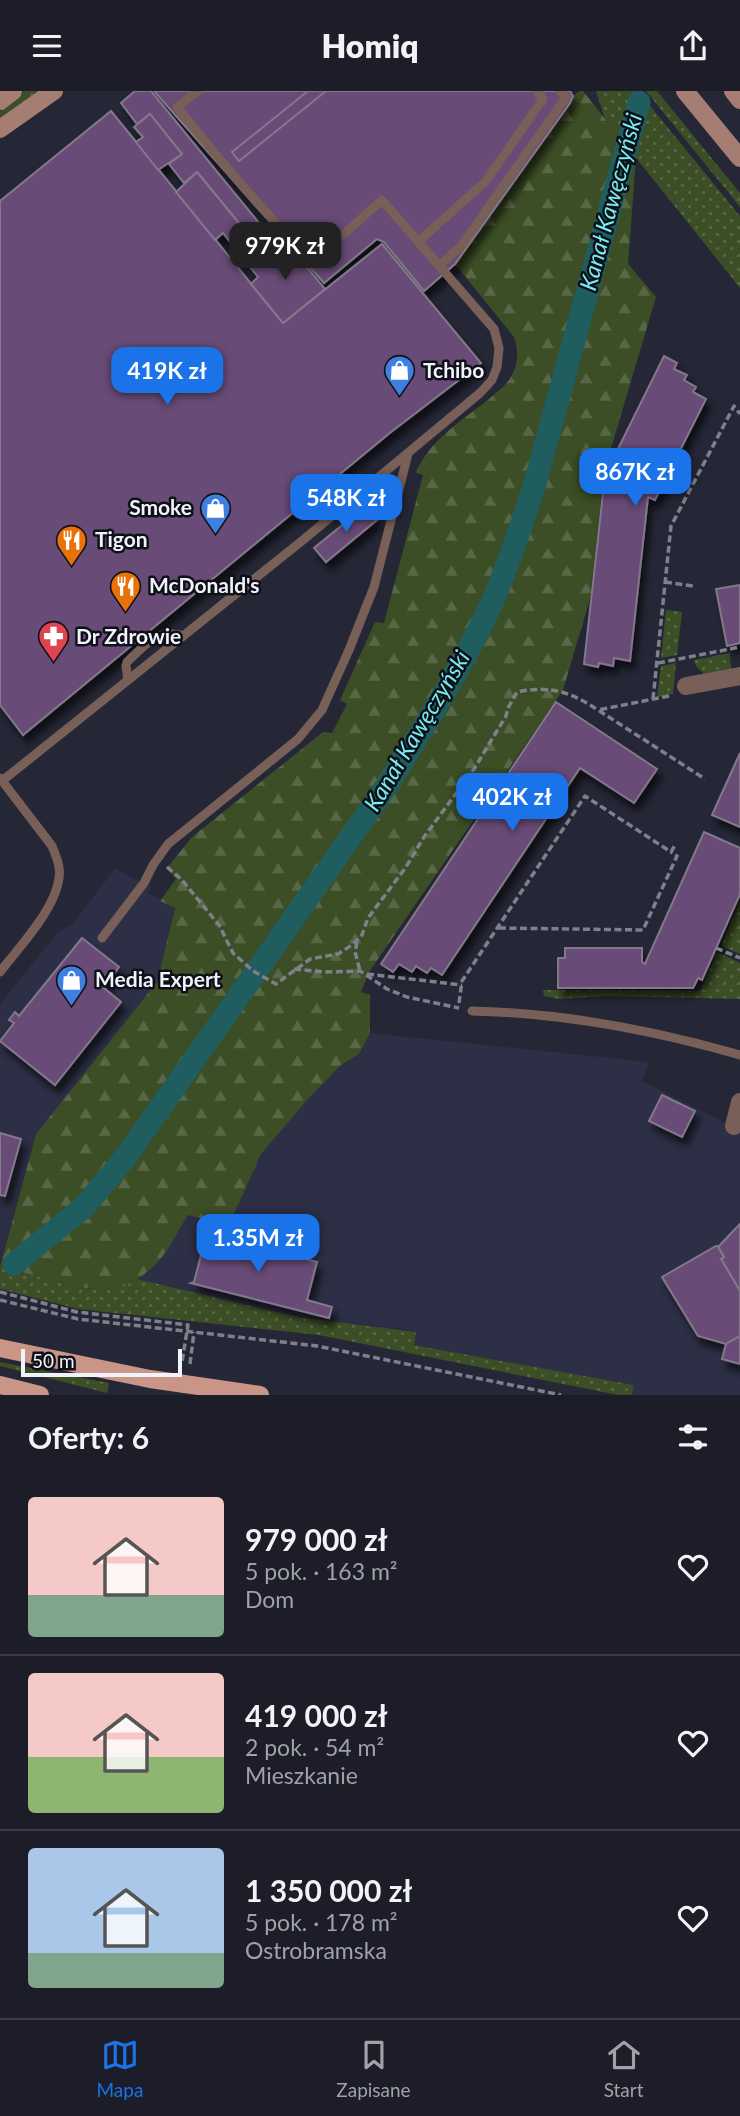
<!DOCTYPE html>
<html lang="pl">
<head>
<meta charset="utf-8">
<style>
	:root { --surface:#1c1d28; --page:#292a34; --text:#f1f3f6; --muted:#a0a2a8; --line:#3a3b45; --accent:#1a73e8 }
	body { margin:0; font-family:Lato,sans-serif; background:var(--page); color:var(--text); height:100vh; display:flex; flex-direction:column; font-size:26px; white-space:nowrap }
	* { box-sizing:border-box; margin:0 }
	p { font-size:23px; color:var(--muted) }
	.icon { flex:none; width:38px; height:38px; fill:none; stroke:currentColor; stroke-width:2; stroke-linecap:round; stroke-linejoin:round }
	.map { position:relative; height:1304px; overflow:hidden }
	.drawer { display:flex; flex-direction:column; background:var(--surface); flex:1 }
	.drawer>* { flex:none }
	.scale { position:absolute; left:21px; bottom:18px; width:161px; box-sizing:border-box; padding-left:7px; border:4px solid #f0f2fc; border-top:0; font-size:19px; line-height:24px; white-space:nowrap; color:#f0f2fc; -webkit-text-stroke:5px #0f1017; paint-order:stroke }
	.price { position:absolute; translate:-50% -60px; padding:0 16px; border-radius:14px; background:var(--accent); color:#fff; font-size:23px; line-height:46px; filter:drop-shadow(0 2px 4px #0008) }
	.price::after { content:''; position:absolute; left:50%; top:42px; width:21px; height:16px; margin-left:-10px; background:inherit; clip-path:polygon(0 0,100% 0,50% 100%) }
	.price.active { background:#222; color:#fff }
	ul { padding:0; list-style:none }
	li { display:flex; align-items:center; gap:21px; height:175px; padding:0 28px }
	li+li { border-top:2px solid var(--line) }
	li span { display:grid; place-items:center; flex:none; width:196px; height:140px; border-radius:7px; color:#555 }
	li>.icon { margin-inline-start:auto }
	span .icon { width:84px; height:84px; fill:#fffc; stroke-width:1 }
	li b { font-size:30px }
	h2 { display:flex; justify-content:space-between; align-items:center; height:84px; padding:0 28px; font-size:30px }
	header { display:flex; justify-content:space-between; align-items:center; height:91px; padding:0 28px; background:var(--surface); font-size:32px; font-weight:800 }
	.menu { display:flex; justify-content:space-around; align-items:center; height:98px; border-top:2px solid var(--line); background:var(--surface); font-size:19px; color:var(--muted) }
	.menu a { display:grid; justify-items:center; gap:4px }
	.menu .active { color:var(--accent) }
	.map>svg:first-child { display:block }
	.built { fill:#2c2f45 }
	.grass { fill:url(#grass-dots) }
	.forest { fill:url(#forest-firs) }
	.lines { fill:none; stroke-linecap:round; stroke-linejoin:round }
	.canal { stroke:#205d5f; stroke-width:23 }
	.building { fill:#674b77; stroke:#83788a; stroke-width:2; filter:url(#shadow) }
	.path { stroke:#7e808c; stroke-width:3.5; stroke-dasharray:7 3.5; stroke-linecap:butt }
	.lane { stroke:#785f58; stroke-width:9 }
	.street { stroke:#785f58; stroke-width:18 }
	.secondary { stroke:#a57d73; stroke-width:18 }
	.primary { stroke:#c89587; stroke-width:18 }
	.labels { text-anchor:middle; stroke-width:5; stroke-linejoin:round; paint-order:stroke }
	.poi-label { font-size:21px; font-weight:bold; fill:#f0f2fc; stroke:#0f1017; text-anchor:start }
	.water-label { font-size:23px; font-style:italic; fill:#77eef1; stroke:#0f1017 }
</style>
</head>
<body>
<header><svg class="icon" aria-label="menu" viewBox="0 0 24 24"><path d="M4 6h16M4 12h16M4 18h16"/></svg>Homiq<svg class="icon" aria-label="share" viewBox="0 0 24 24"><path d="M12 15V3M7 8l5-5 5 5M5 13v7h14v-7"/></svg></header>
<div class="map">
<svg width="740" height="1304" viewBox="0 0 740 1304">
	<defs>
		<pattern id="grass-dots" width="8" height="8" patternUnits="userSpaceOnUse" patternTransform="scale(1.75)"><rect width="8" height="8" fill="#3c4e25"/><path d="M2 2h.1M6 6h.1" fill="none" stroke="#586846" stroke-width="1.8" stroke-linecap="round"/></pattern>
		<pattern id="forest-firs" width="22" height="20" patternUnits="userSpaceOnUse" patternTransform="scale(1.75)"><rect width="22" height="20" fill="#3c4e25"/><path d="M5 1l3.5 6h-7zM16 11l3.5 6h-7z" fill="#586846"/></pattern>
		<filter id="shadow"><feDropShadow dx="4.5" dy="8" stdDeviation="3.5" flood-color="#0009"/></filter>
	</defs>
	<rect width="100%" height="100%" fill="#252736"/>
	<g class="built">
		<path d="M116,776L121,781L152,796L148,802L175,816L157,891L36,1043L0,1171V913L58,841L72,834Z"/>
		<path d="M370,942L649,971L642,990L726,1032L740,1037V1304H632L634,1294L413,1254L415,1240L299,1226L137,1188L161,1166L188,1124L229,1134L261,1063L309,1007L341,974L359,963Z"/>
	</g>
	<g class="grass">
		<path d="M24,0H39L0,28V20Z"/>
		<path d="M596,0H638L740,125V197L605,28Z"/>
		<path d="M646,0H657L740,102V116Z"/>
		<path d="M666,519L682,521L677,564L661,567Z"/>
		<path d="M730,562L731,579L704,583L696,575L694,569Z"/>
		<path d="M676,572L673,603L657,606L661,575Z"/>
		<path d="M740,810V863L721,855Z"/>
		<path d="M717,861L740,872V908L607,905L560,908L544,905L543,899L700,900Z"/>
		<path d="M0,1175C30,1182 89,1204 117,1197C124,1195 131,1191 137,1188L299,1226L416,1241L414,1254L634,1294L632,1304H618L319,1244L78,1218L0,1198Z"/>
		<path d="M0,1271L109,1292L107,1302L0,1275Z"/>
	</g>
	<path class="forest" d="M580,0H583L636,67L628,173L656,206L604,381L590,508L563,599L369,881L361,901L370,904V942L359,963L341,974L309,1007L261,1063L229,1134L188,1124C179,1138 172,1153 162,1166C151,1179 134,1193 118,1197C89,1204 30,1182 0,1175L36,1043L157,891L175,817L160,810L176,788L167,777L192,746L323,641L332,642L347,613L340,609L375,531L384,532L423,384L416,382C429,349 463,329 489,308C497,301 508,293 512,284C519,271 518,259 514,246L455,173L570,12L573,5Z"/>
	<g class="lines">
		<path class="canal" d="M14,1173L84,1116L125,1067L388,693C426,633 465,572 494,507C509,471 522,433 534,396L639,11"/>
	</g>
	<g class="building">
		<path d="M135,0H151L273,149L261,159L197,81L184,92L169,73L182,63L150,23L137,33L121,12Z"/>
		<path d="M154,0H570L573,5L570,12L455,173L424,200L384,151L377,148L324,192Z"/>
		<path d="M308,0H326L239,70L232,61Z"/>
		<path d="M111,20L283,232L382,153L481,272L391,341L23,644L0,614V110Z"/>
		<path d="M150,23L182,63L158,79L136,51L143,46L134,36Z"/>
		<path d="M197,81L261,159L246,171L223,142L215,149L176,101Z"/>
		<path d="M285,150L325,198L283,232L251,193L258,186L250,176Z"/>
		<path d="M664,265L677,272L674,278L687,284L684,289L696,296L693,301L706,308L655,409L648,406L630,570L614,567L613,575L599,572L598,576L584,573L605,384Z"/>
		<path d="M366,415L377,429L326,471L314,457Z"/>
		<path d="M740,494V552L727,555L716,498Z"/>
		<path d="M556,611L657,678L634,712L580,677L442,884L431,877L427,882L416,875L412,881L399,873L393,881L381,873Z"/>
		<path d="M740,662V736L712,724Z"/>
		<path d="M704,741L740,757V803L702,889L698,887L693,897H558V867H565V857H642V871L645,873Z"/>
		<path d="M82,847L119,876L104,897L121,911L55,994L0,950L14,932L9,929L15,921L19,925Z"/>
		<path d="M662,1004L695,1020L682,1046L649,1030Z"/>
		<path d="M0,1042L21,1048L5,1105L0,1104Z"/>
		<path d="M740,1133V1200L721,1168L724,1166L718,1156Z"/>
		<path d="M204,1142L317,1171L307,1209L332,1216L329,1227L191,1192L194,1191L206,1145Z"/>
		<path d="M716,1155H720L718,1156L724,1166L721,1168L740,1200V1245L726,1253L698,1245L662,1186Z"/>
		<path d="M740,1245V1273L722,1268L726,1253Z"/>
	</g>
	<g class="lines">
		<g class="path">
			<path d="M665,491L693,495"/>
			<path d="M658,572L740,556"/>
			<path d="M669,605L598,619L705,688"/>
			<path d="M653,608L671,435L734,315L740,323"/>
			<path d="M167,776L181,788L219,834L233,862L253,880L276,893L310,868L338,863L352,854L362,844L368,827L406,776L424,746L474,678L506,625L508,617L517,601C550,594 571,601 598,619"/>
			<path d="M499,837L643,839L677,765L671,761"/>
			<path d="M357,851L355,861L360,880"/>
			<path d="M716,857L740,867"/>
			<path d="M294,878L325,881L360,880L387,898L407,906L459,917"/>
			<path d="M367,883L462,894"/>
			<path d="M459,912L462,890L585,705L671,761L675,754"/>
			<path d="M0,1201L77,1221L188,1234L182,1271"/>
			<path d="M0,1209L78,1228L317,1255L561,1304"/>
			<path d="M190,1273L194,1241"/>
		</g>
		<g class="lane">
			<path d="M418,151L486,90L543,8L537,0"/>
			<path d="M439,175L462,154L566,6L560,0"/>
			<path d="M128,589L126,575L127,571C144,555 159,536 183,545"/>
			<path d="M0,687L52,755C56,765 61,776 59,787C55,819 19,856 0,881"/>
			<path d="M2,690L303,449L480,302L492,289L497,276L499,257L494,238L382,109L328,157C323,159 318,163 312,161C289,157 197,40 177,16L198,0"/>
			<path d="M102,847L144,792L153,774L168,753L298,648L322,619L349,559L374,496L408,363"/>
			<path d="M472,920C563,922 653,939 740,964"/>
		</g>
		<g class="street">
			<path d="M686,595L740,585"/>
			<path d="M734,1035L740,1011"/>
		</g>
		<g class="secondary">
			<path d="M685,0L740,67"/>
			<path d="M733,0L740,9"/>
			<path d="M0,10L13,0"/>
			<path d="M0,38L54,0"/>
		</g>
		<g class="primary">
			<path d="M0,1257L150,1288L260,1304"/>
			<path d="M0,1294L40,1304"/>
		</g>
	</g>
	<defs>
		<symbol id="shop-pin" viewBox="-11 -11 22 30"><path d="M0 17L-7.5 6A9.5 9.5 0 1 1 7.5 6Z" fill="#3f7fe0" stroke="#0f1017"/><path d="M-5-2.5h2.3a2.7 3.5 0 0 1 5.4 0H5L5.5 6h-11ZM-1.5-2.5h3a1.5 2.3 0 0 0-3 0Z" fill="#fff"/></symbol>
		<symbol id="restaurant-pin" viewBox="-11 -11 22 30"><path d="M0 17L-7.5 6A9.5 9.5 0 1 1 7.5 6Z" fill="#e8710a" stroke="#0f1017"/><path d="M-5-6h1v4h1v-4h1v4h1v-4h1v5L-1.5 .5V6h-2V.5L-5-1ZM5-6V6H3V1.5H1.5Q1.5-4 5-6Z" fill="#fff"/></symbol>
		<symbol id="pharmacy-pin" viewBox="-11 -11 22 30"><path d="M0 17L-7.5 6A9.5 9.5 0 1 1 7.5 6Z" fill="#e0444e" stroke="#0f1017"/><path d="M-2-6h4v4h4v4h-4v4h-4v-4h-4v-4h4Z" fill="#fff"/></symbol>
	</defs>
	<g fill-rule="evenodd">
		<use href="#shop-pin" x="382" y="262" width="35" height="47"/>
		<use href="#shop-pin" x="198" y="400" width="35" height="47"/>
		<use href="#restaurant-pin" x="54" y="432" width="35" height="47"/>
		<use href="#restaurant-pin" x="108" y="478" width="35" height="47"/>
		<use href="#pharmacy-pin" x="36" y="528" width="35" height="47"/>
		<use href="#shop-pin" x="54" y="872" width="35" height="47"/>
	</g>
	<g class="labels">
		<g class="poi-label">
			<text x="423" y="287">Tchibo</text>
			<text x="192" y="424" text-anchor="end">Smoke</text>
			<text x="95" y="456">Tigon</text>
			<text x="149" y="502">McDonald's</text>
			<text x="76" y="553">Dr Zdrowie</text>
			<text x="95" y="896">Media Expert</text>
		</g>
		<g class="water-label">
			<text transform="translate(611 111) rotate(-75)" y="8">Kanał Kawęczyński</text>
			<text transform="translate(417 640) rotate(-59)" y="8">Kanał Kawęczyński</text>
		</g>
	</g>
</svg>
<div class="scale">50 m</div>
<b class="price active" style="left:285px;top:191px">979K zł</b>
<b class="price" style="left:167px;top:316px">419K zł</b>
<b class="price" style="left:635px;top:417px">867K zł</b>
<b class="price" style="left:346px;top:443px">548K zł</b>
<b class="price" style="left:512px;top:742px">402K zł</b>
<b class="price" style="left:258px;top:1183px">1.35M zł</b>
</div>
<section class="drawer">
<h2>Oferty: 6<svg class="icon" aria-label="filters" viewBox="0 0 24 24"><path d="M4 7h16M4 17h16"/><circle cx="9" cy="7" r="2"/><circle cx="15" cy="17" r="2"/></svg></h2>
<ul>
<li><span style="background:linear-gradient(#f6c9c9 70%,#7fa58c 0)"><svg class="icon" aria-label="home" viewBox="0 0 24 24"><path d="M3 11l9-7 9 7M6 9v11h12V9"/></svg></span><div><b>979 000 zł</b><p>5 pok. · 163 m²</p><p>Dom</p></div><svg class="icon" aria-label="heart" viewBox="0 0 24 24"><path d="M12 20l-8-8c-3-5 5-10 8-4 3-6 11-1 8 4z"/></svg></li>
<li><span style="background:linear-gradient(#f6c9c9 60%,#8fb573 0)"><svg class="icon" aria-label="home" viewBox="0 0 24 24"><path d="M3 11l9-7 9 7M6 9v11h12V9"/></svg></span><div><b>419 000 zł</b><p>2 pok. · 54 m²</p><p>Mieszkanie</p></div><svg class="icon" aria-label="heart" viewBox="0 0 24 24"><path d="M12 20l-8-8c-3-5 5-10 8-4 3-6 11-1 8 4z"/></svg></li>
<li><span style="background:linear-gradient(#a9c7e8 75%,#7fa58c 0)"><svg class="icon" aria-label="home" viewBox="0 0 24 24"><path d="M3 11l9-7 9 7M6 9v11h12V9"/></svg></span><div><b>1 350 000 zł</b><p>5 pok. · 178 m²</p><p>Ostrobramska</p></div><svg class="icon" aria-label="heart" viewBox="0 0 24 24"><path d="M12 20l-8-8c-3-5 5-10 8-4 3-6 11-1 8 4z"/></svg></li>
</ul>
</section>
<nav class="menu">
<a class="active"><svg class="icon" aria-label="map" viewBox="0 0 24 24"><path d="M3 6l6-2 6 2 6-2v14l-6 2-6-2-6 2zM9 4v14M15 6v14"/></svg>Mapa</a>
<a><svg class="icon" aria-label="saved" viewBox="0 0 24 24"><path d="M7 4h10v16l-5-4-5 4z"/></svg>Zapisane</a>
<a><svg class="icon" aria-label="home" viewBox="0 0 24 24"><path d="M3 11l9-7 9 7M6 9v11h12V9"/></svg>Start</a>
</nav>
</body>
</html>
